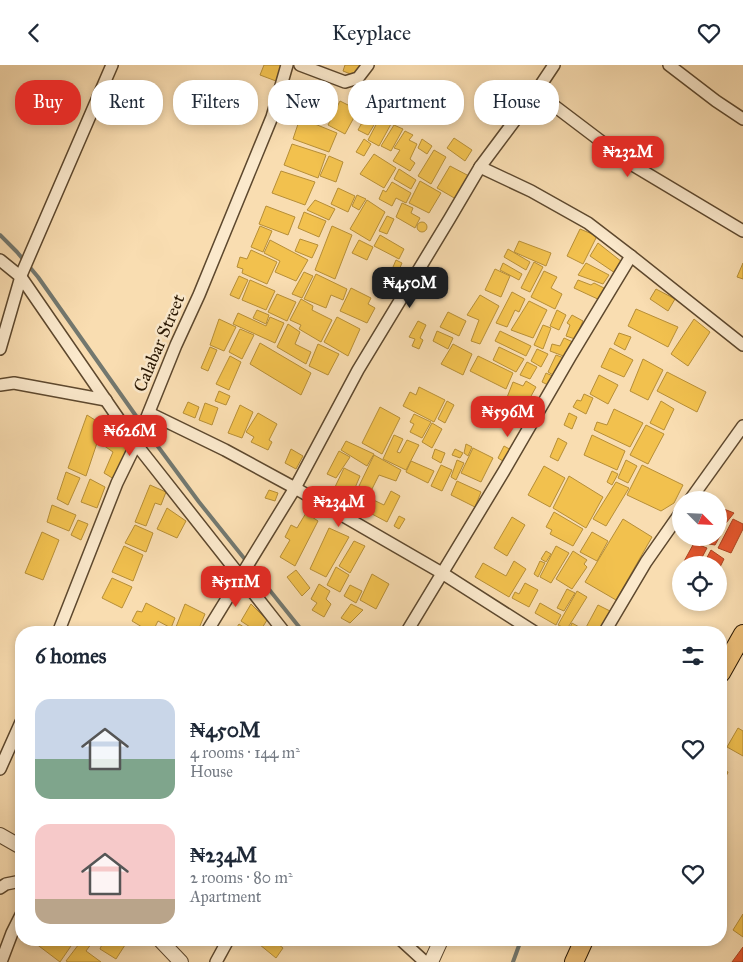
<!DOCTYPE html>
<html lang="en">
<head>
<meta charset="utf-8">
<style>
	:root { --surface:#fff; --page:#f6f6f7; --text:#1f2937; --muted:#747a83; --accent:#d93025 }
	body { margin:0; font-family:"IM FELL Great Primer",serif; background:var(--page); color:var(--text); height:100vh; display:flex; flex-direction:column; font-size:19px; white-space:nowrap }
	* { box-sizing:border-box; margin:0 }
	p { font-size:16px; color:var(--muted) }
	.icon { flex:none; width:28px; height:28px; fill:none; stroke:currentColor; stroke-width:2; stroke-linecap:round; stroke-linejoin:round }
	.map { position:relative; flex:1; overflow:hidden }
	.details { position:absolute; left:15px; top:561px; width:712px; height:320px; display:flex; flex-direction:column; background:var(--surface); border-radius:20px; box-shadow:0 2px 8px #0003 }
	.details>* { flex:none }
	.banner { position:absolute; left:15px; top:15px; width:714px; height:45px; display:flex; gap:10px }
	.needle { width:32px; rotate:114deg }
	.fabs { position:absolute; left:672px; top:426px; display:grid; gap:10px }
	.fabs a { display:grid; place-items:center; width:55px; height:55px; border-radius:50%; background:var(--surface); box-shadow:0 2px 8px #0003; font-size:25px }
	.price { position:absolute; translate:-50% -42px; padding:0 11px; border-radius:10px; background:var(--accent); color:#fff; font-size:16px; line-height:32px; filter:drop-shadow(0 1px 2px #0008) }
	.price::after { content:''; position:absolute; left:50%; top:30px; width:15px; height:11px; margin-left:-8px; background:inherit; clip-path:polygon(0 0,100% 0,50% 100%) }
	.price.active { background:#222; color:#fff }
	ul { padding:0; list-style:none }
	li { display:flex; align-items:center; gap:15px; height:125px; padding:0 20px }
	li span { display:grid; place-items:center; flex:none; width:140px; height:100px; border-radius:15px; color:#555 }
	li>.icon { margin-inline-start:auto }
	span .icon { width:60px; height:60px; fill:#fffc; stroke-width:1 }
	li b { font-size:21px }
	h2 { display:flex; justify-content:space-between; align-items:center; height:60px; padding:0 20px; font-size:21px }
	.pill { padding:0 18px; border-radius:20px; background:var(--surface); box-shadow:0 2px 8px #0003; font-size:18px; line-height:45px }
	.pill.active { background:var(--accent); color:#fff }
	header { display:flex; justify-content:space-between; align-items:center; height:65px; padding:0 20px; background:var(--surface); font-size:22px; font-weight:600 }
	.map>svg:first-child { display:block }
	.homes { fill:#f2c14e; stroke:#b68e37 }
	.shops { fill:#e4572e; stroke:#ac4421 }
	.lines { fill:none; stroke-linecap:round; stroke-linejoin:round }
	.stream { stroke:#73786f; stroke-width:4 }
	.minor-casing { stroke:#5d482e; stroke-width:14 }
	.tertiary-casing { stroke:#5d482e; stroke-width:16 }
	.trunk-casing { stroke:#291702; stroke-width:20 }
	.minor { stroke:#fbe9cc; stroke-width:11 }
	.tertiary { stroke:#fbe9cc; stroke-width:14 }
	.trunk { stroke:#ecbe78; stroke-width:18 }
	.labels { text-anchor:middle; stroke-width:5; stroke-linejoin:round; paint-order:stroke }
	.street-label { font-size:18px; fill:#291702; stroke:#fbe9cc }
</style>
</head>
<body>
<header><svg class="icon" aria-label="back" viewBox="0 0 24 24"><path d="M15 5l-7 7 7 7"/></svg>Keyplace<svg class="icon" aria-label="heart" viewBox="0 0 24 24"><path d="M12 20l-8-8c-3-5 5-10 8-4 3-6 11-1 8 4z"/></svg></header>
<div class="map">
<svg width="743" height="897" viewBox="0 0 743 897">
	<rect width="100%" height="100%" fill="#f9ddb1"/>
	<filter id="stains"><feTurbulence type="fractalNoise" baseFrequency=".004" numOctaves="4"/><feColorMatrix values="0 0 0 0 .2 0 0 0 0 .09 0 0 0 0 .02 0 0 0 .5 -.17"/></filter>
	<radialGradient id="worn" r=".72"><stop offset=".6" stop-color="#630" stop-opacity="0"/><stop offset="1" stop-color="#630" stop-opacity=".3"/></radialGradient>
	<g class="homes">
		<path d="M264,0H281L276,16L260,10Z"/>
		<path d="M345,0H369L363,14L343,6Z"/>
		<path d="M309,33L328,40L322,53L305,46Z"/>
		<path d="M340,36L358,45L345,69L328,60Z"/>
		<path d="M366,50L377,55L368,70L358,65Z"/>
		<path d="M300,53L337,68L329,87L293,74Z"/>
		<path d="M379,54L391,59L379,81L368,75Z"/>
		<path d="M394,60L403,64L391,86L381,81Z"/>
		<path d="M405,66L413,70L409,75L417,79L410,94L415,98L410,106L393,96L400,85L394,83Z"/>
		<path d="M454,73L472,85L465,96L447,83Z"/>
		<path d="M364,74L371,79L364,91L356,87Z"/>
		<path d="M422,74L432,81L427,89L418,83Z"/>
		<path d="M292,79L326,90L318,113L284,100Z"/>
		<path d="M434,85L446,92L431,119L418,111Z"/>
		<path d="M374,89L396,103L384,123L360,109Z"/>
		<path d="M329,91L343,97L336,117L320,111Z"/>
		<path d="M450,101L469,111L456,134L437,123Z"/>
		<path d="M399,104L416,115L411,124L394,114Z"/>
		<path d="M281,106L315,117L305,140L272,128Z"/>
		<path d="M420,116L441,128L429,148L409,138Z"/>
		<path d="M392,117L411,128L406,138L396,133L392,141L379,134L383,125L386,127Z"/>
		<path d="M338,123L355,131L348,147L331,139Z"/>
		<path d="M357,130L366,134L359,145L352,141Z"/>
		<path d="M315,135L335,144L329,155L307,145Z"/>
		<path d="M367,135L385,147L370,176L350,164Z"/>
		<path d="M402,138L413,143L411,148L420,153L415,163L396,152Z"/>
		<path d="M266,141L295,152L288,170L259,159Z"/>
		<path d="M304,147L326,156L319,172L298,163Z"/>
		<path d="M387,151L394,154L387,169L379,166Z"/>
		<circle cx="422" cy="162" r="5"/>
		<path d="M260,161L272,166L263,187L251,182Z"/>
		<path d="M332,161L352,170L335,214L315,205Z"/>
		<path d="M580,164L597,171L583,199L567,191Z"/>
		<path d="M380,170L404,184L399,194L374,181Z"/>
		<path d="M300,174L318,180L312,193L295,186Z"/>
		<path d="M270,175L308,195L296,216L275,207L280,196L264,188Z"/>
		<path d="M359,175L373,182L367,195L352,188Z"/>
		<path d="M519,176L551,188L546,201L514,187Z"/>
		<path d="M598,178L622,197L615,208L590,191Z"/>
		<path d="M508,184L530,197L526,205L504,192Z"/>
		<path d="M251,185L277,197L267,219L242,208L243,204L237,202L240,192L247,194Z"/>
		<path d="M396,195L402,198L399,205L393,202Z"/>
		<path d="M534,197L543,202L530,227L521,223Z"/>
		<path d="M503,198L522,209L519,215L500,205Z"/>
		<path d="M586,198L609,210L603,219L578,210Z"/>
		<path d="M743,198V214L737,212Z"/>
		<path d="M495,204L510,211L501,232L485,225Z"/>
		<path d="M544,206L557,212L551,223L562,229L555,244L531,232Z"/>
		<path d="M304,207L313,211L302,233L292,229Z"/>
		<path d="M316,209L347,224L343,235L331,230L326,243L304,234Z"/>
		<path d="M239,211L248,215L239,234L230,230Z"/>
		<path d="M250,215L275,226L266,245L242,235Z"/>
		<path d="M578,215L591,220L594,218L608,225L602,236L574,223Z"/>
		<path d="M351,223L371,233L368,239L375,243L367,258L340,246Z"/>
		<path d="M656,224L675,234L668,246L650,234Z"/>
		<path d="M512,227L525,234L519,247L515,245L507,262L496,258Z"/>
		<path d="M277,229L296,237L287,256L268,247Z"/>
		<path d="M480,230L499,241L480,279L471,276L479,255L467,250Z"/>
		<path d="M301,234L313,241L312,245L332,255L321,277L299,264L301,260L290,255Z"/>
		<path d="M529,236L547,245L533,273L511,265Z"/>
		<path d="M636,244L678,262L668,282L628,261Z"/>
		<path d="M257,245L269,250L266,259L253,253Z"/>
		<path d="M557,245L566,250L559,265L550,261Z"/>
		<path d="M448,247L466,256L459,271L440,262Z"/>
		<path d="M238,248L266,261L270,252L284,258L275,278L233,259Z"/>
		<path d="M572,250L583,256L575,274L566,271L570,260L567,258Z"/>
		<path d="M337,252L360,264L348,291L324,277Z"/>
		<path d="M219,254L236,262L224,286L210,280Z"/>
		<path d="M694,254L710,267L688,301L671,289Z"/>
		<path d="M418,256L426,260L420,273L423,275L419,284L412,281L415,274L409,272Z"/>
		<path d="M288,259L300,267L295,279L311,287L306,299L277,282Z"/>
		<path d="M543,260L551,263L543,284L534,280Z"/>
		<path d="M240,264L254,270L242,294L229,287Z"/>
		<path d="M437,266L453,273L448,284L433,276Z"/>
		<path d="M500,266L531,281L526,291L495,276Z"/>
		<path d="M619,268L631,272L625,285L614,279Z"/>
		<path d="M564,273L573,277L566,292L550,286L552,279L560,281Z"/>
		<path d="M260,278L311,308L301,330L250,299Z"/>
		<path d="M318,279L339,289L328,310L309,301Z"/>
		<path d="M453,279L472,289L463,310L441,299Z"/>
		<path d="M210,282L217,285L208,306L201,303Z"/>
		<path d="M499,282L524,294L516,307L493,295Z"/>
		<path d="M610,283L633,295L624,312L601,302Z"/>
		<path d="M537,284L548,289L541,302L531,296Z"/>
		<path d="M556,290L564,293L555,311L548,307Z"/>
		<path d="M230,291L241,297L229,325L216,319Z"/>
		<path d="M478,291L513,308L506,324L470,306Z"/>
		<path d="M643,294L663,305L648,335L630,326Z"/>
		<path d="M527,297L537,302L530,314L520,310Z"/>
		<path d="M667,307L706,327L697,347L657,326Z"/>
		<path d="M546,308L555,312L550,321L542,317Z"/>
		<path d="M599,310L618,320L608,339L590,329Z"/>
		<path d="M526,316L536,322L530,333L539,338L534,347L506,335L513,317L523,321Z"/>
		<path d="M419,322L445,335L434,357L403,341L410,327L416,330Z"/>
		<path d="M219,326L230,331L226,340L215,336Z"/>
		<path d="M584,329L593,333L586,349L573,342L577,335L581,336Z"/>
		<path d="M447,336L454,340L445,358L438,354Z"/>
		<path d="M661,336L674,344L664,365L650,358Z"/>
		<path d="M188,337L199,342L195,353L183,348Z"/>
		<path d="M205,338L218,343L212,360L199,355Z"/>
		<path d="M240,340L253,347L242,373L228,368Z"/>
		<path d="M380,342L400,353L382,389L362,378Z"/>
		<path d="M614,344L643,358L630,382L594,365L597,357L607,360Z"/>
		<path d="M258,348L277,359L269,375L272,377L268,385L251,377L254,372L246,367Z"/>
		<path d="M569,348L577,352L572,364L564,360Z"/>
		<path d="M414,349L431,357L422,373L410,367L414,359L410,357Z"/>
		<path d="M87,350L103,360L86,411L68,403Z"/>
		<path d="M432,358L442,364L432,383L422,377Z"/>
		<path d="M108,360L130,376L114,414L104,408L113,387L103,380Z"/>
		<path d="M646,360L664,369L648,399L630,390Z"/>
		<path d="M394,370L403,374L397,387L400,388L407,375L419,380L406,405L383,394Z"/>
		<path d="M592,370L625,386L617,405L584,390Z"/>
		<path d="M558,373L567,378L558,396L550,392Z"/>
		<path d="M346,376L374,389L367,401L341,385Z"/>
		<path d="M466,379L472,382L468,391L464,388Z"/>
		<path d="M504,381L513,386L506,398L498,393Z"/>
		<path d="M473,383L493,393L481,417L461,408Z"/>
		<path d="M291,384L303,391L296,404L285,398Z"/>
		<path d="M435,384L445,388L441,398L432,393Z"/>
		<path d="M455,384L463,388L460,393L452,390Z"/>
		<path d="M339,386L350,392L336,413L327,409Z"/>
		<path d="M374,390L401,405L396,416L379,410L371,426L359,421Z"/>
		<path d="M457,395L464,398L456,415L451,412Z"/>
		<path d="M626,395L637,401L628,418L618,413Z"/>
		<path d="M411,396L434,406L428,418L406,407Z"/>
		<path d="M441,400L452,405L442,426L431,421Z"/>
		<path d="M642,400L683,420L674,438L661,446L627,430Z"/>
		<path d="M544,401L565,413L550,442L528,430Z"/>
		<path d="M344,403L360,411L352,430L335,422Z"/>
		<path d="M612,406L618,409L612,420L607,417Z"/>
		<path d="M66,407L80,413L68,440L57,434Z"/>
		<path d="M569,411L603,432L586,463L553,443Z"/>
		<path d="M90,414L105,422L97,443L81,437Z"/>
		<path d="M457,416L481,427L475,442L451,430Z"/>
		<path d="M616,417L629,423L606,461L593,454Z"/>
		<path d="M150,420L166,427L161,440L155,438L146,461L135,457Z"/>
		<path d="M269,425L278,428L275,436L265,433Z"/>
		<path d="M391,426L400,431L387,457L357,441L363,430L384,440Z"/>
		<path d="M52,440L76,450L69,466L47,457Z"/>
		<path d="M167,443L186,456L177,473L157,464Z"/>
		<path d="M554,447L583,464L573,481L550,469L552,465L546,462Z"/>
		<path d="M306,448L318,456L295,501L280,492L290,475L285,472L291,460L297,463Z"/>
		<path d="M399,451L405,454L399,464L394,461Z"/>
		<path d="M512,452L525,460L507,491L494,483Z"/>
		<path d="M623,454L652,472L616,535L585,517Z"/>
		<path d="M78,455L88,459L81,475L71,470Z"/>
		<path d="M135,460L153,468L146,487L125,478Z"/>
		<path d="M329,463L349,472L326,512L310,504Z"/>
		<path d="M42,467L59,475L43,515L25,508Z"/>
		<path d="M592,467L608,476L597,496L580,487Z"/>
		<path d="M354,476L365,481L350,508L339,501Z"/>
		<path d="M124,481L143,490L133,516L112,507Z"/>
		<path d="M556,481L569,488L551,518L540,512Z"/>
		<path d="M546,486L551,489L546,497L541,494Z"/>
		<path d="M573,486L587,495L584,499L587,502L572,524L556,514Z"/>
		<path d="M514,496L526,504L509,532L475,512L483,498L506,511Z"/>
		<path d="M540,496L545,498L538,512L534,509Z"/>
		<path d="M336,502L349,510L340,527L327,520Z"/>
		<path d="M296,505L310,523L302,531L287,512Z"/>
		<path d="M372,509L389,519L376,544L360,535Z"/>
		<path d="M112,513L132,522L122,543L102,533Z"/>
		<path d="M525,518L538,525L529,542L512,533L515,527L519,529Z"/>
		<path d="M319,519L330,526L326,534L331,539L324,552L312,545L317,538L311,534Z"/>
		<path d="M350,520L362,526L356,538L344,531Z"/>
		<path d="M567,524L575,528L564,546L557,543Z"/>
		<path d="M577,526L587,532L567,564L558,560Z"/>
		<path d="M146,538L175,553L171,563L158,556L152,568L132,556L137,546L142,547Z"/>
		<path d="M540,538L561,550L556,560L535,548Z"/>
		<path d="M185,539L205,549L197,568H188L176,562Z"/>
		<path d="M251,539L267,555L259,568L241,556Z"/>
		<path d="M351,539L363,545L350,558L341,553Z"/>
		<path d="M598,540L610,546L597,568H583Z"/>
		<path d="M572,558L581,563L579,568H574L569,565Z"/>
		<path d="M239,559L253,568H233Z"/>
		<path d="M348,562L357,566L356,568H345Z"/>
		<path d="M738,663L743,666V691L727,682Z"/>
		<path d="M721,704L728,707L721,723Z"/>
		<path d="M743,849V872L733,865Z"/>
		<path d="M31,875H63L71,881L60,897Z"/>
		<path d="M82,875H94L86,886L101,897H68L66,896Z"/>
		<path d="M101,875H118L125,880L116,894L100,884L103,877Z"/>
		<path d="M254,875H273L283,883L276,893Z"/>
	</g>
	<g class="shops">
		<path d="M719,442L734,448L726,458L719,454Z"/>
		<path d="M733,454L743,459V464L731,488L718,483Z"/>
		<path d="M719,471H720L715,480L709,479L711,472H719Z"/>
		<path d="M694,478L707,483L698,500H682Z"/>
		<path d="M711,485L724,494L719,504V500H703Z"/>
		<path d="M743,882V897H732Z"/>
	</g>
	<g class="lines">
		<g class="stream">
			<path d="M0,170L17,187L38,212L141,358"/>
			<path d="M145,364L199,437L304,568"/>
			<path d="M513,897L521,875"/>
		</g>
		<defs>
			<g id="minor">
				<path d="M300,0L345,17L358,13L368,0"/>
				<path d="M669,0L716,36L743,54"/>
				<path d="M536,27L631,99L743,166"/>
				<path d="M480,102L531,126L588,158L631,191L743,280"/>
				<path d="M0,195L21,212L136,379L285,568"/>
				<path d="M0,284L22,208L112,0"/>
				<path d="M0,320L14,318L106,335"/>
				<path d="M149,348L225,385L295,423L442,508L536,568"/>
				<path d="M690,435L743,361"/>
				<path d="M58,568L117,418L136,379L176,280L199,230L272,52L287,0"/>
				<path d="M206,568L295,423L358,305L450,153L480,102L536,27L554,0"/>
				<path d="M406,568L504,406L570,292L631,191"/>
				<path d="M604,568L646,497L681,447"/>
				<path d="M0,704L21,657"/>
				<path d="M0,823L6,819L21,816"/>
				<path d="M401,875L425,897"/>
				<path d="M1,897L12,868L21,850"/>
				<path d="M216,897L228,875"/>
			</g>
			<g id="tertiary">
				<path d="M0,770L21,782"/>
				<path d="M160,875L181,897"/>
				<path d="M431,897L441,875"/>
			</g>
			<g id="trunk">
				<path d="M721,608L743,569"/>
				<path d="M574,897L584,875"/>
			</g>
		</defs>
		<use href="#minor" class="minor-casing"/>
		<use href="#tertiary" class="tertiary-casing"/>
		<use href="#trunk" class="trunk-casing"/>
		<use href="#minor" class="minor"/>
		<use href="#tertiary" class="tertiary"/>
		<use href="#trunk" class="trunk"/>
	</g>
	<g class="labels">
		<g class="street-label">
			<text transform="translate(159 278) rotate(-67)" y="6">Calabar Street</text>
		</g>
	</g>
	<rect width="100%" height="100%" filter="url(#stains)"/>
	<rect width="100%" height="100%" fill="url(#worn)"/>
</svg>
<div class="fabs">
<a><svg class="needle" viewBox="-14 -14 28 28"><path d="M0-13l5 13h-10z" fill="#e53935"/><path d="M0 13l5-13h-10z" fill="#747a83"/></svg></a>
<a><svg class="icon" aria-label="locate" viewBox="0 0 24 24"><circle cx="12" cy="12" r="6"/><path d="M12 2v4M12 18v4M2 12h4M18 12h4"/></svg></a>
</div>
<b class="price" style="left:628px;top:113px">₦232M</b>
<b class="price active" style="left:410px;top:244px">₦450M</b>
<b class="price" style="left:508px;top:373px">₦596M</b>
<b class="price" style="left:130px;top:392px">₦626M</b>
<b class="price" style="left:339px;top:463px">₦234M</b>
<b class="price" style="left:236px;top:543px">₦511M</b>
<div class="banner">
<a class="pill active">Buy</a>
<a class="pill">Rent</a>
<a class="pill">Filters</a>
<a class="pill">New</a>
<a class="pill">Apartment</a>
<a class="pill">House</a>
</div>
<section class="details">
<h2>6 homes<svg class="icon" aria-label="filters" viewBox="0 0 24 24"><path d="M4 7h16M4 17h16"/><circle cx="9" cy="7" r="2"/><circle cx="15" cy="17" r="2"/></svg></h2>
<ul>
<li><span style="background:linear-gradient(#c9d6e8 60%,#7fa58c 0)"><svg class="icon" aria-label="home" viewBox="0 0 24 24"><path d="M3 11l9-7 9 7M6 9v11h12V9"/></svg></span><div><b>₦450M</b><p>4 rooms · 144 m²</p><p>House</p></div><svg class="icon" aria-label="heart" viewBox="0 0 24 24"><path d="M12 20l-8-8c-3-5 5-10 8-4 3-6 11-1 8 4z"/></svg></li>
<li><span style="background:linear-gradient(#f6c9c9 75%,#b9a48a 0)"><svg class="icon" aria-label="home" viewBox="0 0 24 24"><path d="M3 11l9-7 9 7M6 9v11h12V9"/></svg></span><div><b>₦234M</b><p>2 rooms · 80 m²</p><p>Apartment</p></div><svg class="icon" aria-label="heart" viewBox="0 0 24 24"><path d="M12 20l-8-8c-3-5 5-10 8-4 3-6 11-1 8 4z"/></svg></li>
</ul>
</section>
</div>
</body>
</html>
